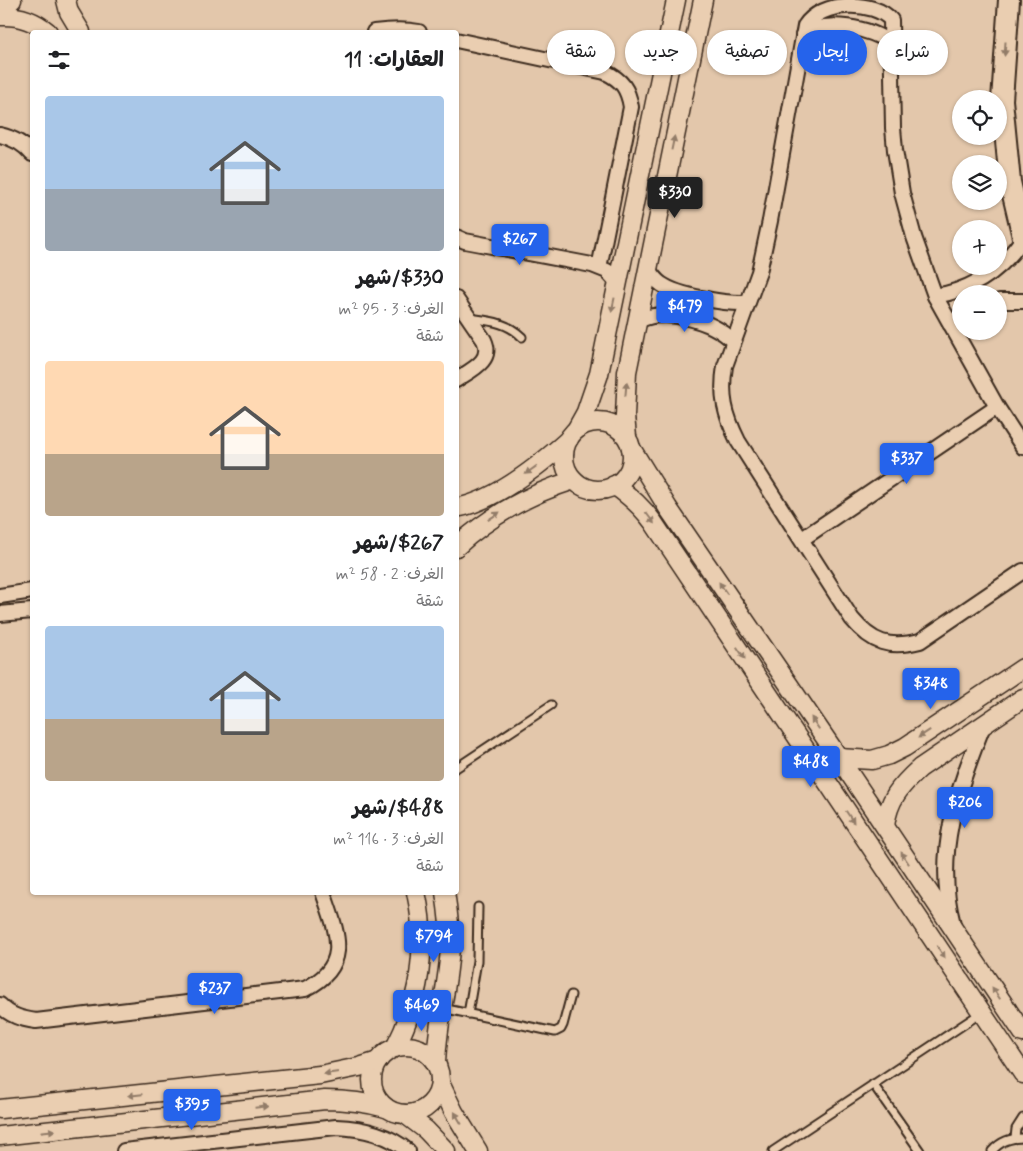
<!DOCTYPE html>
<html lang="ar">
<head>
<meta charset="utf-8">
<style>
	:root { --surface:#fff; --page:#f2f2f2; --text:#202124; --muted:#757577; --accent:#2563eb }
	body { margin:0; font-family:Mynerve,"Playpen Sans Arabic",sans-serif; background:var(--page); color:var(--text); direction:rtl; height:100vh; display:flex; flex-direction:column; font-size:19px; white-space:nowrap }
	* { box-sizing:border-box; margin:0 }
	p { font-size:16px; color:var(--muted) }
	.icon { flex:none; width:28px; height:28px; fill:none; stroke:currentColor; stroke-width:2; stroke-linecap:round; stroke-linejoin:round }
	.map { position:relative; flex:1; overflow:hidden; direction:ltr }
	.side { position:absolute; left:30px; top:30px; width:429px; height:865px; display:flex; flex-direction:column; background:var(--surface); border-radius:5px; box-shadow:0 1px 4px #0004; direction:rtl }
	.side>* { flex:none }
	.banner { position:absolute; left:474px; top:30px; width:474px; height:45px; direction:rtl; display:flex; gap:10px }
	.buttons { position:absolute; left:952px; top:90px; display:grid; gap:10px }
	.buttons a { display:grid; place-items:center; width:55px; height:55px; border-radius:50%; background:var(--surface); box-shadow:0 1px 4px #0004; font-size:25px }
	.price { position:absolute; translate:-50% -42px; padding:0 11px; border-radius:5px; background:var(--accent); color:#fff; font-size:16px; line-height:32px; filter:drop-shadow(0 1px 2px #0008) }
	.price::after { content:''; position:absolute; left:50%; top:30px; width:15px; height:11px; margin-left:-8px; background:inherit; clip-path:polygon(0 0,100% 0,50% 100%) }
	.price.active { background:#222; color:#fff }
	ul { padding:0; list-style:none }
	li { display:grid; align-content:center; gap:10px; height:265px; padding:0 15px }
	li span { display:grid; place-items:center; height:155px; border-radius:5px; color:#555 }
	li>.icon { margin-inline-start:auto }
	span .icon { width:90px; height:90px; fill:#fffc; stroke-width:1 }
	li b { font-size:21px }
	h2 { display:flex; justify-content:space-between; align-items:center; height:60px; padding:0 15px; font-size:21px }
	.pill { padding:0 18px; border-radius:22px; background:var(--surface); box-shadow:0 1px 4px #0004; font-size:18px; line-height:45px }
	.pill.active { background:var(--accent); color:#fff }
	.map>svg:first-child { display:block }
	.lines { fill:none; stroke-linecap:round; stroke-linejoin:round }
	.service-casing { stroke:#3b2a1e; stroke-width:11 }
	.minor-casing { stroke:#3b2a1e; stroke-width:18 }
	.tertiary-casing { stroke:#3b2a1e; stroke-width:21 }
	.secondary-casing { stroke:#3b2a1e; stroke-width:24 }
	.service { stroke:#eaceb1; stroke-width:7 }
	.minor { stroke:#eaceb1; stroke-width:14 }
	.tertiary { stroke:#eaceb1; stroke-width:18 }
	.secondary { stroke:#eaceb1; stroke-width:20 }
	.oneway { fill:#927c68 }
</style>
</head>
<body>
<div class="map">
<svg width="1023" height="1151" viewBox="0 0 1023 1151">
	<rect width="100%" height="100%" fill="#e3c7ab"/>
	<filter id="ink" filterUnits="userSpaceOnUse"><feTurbulence type="fractalNoise" baseFrequency=".02" numOctaves="2"/><feDisplacementMap in="SourceGraphic" scale="10" xChannelSelector="R" yChannelSelector="G"/><feConvolveMatrix kernelMatrix="1 2 1 2 8 2 1 2 1" color-interpolation-filters="sRGB"/></filter>
	<g filter="url(#ink)">
		<g class="lines">
			<defs>
				<g id="service">
					<path d="M469,318C490,321 507,322 522,337"/>
					<path d="M456,768L551,705"/>
					<path d="M442,1008L555,1032L561,1029L563,1025L571,995"/>
					<path d="M468,1014L477,961L478,907"/>
					<path d="M873,1084L920,1151"/>
					<path d="M1015,1138L1016,1129L1023,1118"/>
					<path d="M773,1151L981,1013"/>
					<path d="M992,1151C1001,1141 1010,1138 1023,1138"/>
				</g>
				<g id="minor">
					<path d="M374,32C390,30 403,29 419,32"/>
					<path d="M803,35C824,19 872,27 891,44"/>
					<path d="M456,40L605,72C622,80 628,89 631,107L600,263"/>
					<path d="M0,135C13,138 24,144 32,154"/>
					<path d="M456,237L465,241L592,265L607,271L618,283"/>
					<path d="M648,269C652,275 655,280 661,284C678,296 726,304 747,303"/>
					<path d="M935,296C973,290 1002,270 1023,238"/>
					<path d="M456,299L484,340C494,361 471,370 456,380"/>
					<path d="M999,301H1023"/>
					<path d="M638,321C665,307 712,320 733,341"/>
					<path d="M950,324L961,316"/>
					<path d="M1023,447L997,407L935,296L914,237L902,193L895,150L893,128L891,20C875,0 821,0 805,26L770,221L759,272L725,366C720,396 725,415 738,441L852,619C872,643 889,649 920,641L1023,571"/>
					<path d="M802,539L997,407"/>
					<path d="M0,596L32,591"/>
					<path d="M0,614L32,611"/>
					<path d="M953,924C934,854 957,791 983,726"/>
					<path d="M0,1005C10,1016 22,1019 36,1021L305,989C353,965 337,933 323,892"/>
					<path d="M124,1151L336,1127C362,1128 388,1134 408,1151"/>
				</g>
				<g id="tertiary">
					<path d="M66,0L69,12L81,32"/>
					<path d="M0,8L12,0"/>
					<path d="M0,16C18,15 35,21 48,32"/>
					<circle cx="598" cy="456" r="34"/>
					<path d="M576,430L586,412L599,374L676,0"/>
					<path d="M627,437L625,416L627,372L703,0"/>
					<path d="M631,448L668,508L839,758L1023,1033"/>
					<path d="M614,485C630,496 642,507 653,522L1023,1074"/>
					<path d="M456,508C496,501 540,465 569,439"/>
					<path d="M456,547C491,515 529,494 574,480"/>
					<path d="M839,758L872,760L889,755L905,747L1023,668"/>
					<path d="M885,826C888,800 900,786 920,768L1023,698"/>
					<circle cx="406" cy="1080" r="34"/>
					<path d="M395,1048C420,1000 428,946 416,892"/>
					<path d="M436,1064C437,1024 448,986 450,947C450,928 448,911 445,892"/>
					<path d="M440,1083L454,1112L478,1151"/>
					<path d="M0,1109L320,1075L359,1067L378,1061"/>
					<path d="M405,1114L426,1130L446,1151"/>
					<path d="M0,1136L325,1100C347,1100 365,1102 386,1108"/>
				</g>
				<path id="secondary" d="M1009,0L1002,100L1010,182L1023,237"/>
			</defs>
			<use href="#service" class="service-casing"/>
			<use href="#minor" class="minor-casing"/>
			<use href="#tertiary" class="tertiary-casing"/>
			<use href="#secondary" class="secondary-casing"/>
			<use href="#service" class="service"/>
			<use href="#minor" class="minor"/>
			<use href="#tertiary" class="tertiary"/>
			<use href="#secondary" class="secondary"/>
		</g>
		<defs><path id="oneway-solid" d="M-6-.8H1V-3.2L6.5 0L1 3.2V.8H-6Z" transform="scale(1.25)"/></defs>
		<g class="oneway">
			<use href="#oneway-solid" transform="translate(1005 49) rotate(94)"/>
			<use href="#oneway-solid" transform="translate(673 143) rotate(-78)"/>
			<use href="#oneway-solid" transform="translate(613 305) rotate(102)"/>
			<use href="#oneway-solid" transform="translate(626 389) rotate(-85)"/>
			<use href="#oneway-solid" transform="translate(531 470) rotate(144)"/>
			<use href="#oneway-solid" transform="translate(494 516) rotate(-34)"/>
			<use href="#oneway-solid" transform="translate(650 518) rotate(53)"/>
			<use href="#oneway-solid" transform="translate(723 588) rotate(-124)"/>
			<use href="#oneway-solid" transform="translate(741 653) rotate(56)"/>
			<use href="#oneway-solid" transform="translate(815 723) rotate(-124)"/>
			<use href="#oneway-solid" transform="translate(924 734) rotate(146)"/>
			<use href="#oneway-solid" transform="translate(850 817) rotate(56)"/>
			<use href="#oneway-solid" transform="translate(905 858) rotate(-123)"/>
			<use href="#oneway-solid" transform="translate(941 952) rotate(56)"/>
			<use href="#oneway-solid" transform="translate(996 993) rotate(-124)"/>
			<use href="#oneway-solid" transform="translate(331 1073) rotate(172)"/>
			<use href="#oneway-solid" transform="translate(135 1095) rotate(174)"/>
			<use href="#oneway-solid" transform="translate(262 1107) rotate(-6)"/>
			<use href="#oneway-solid" transform="translate(458 1118) rotate(-120)"/>
			<use href="#oneway-solid" transform="translate(48 1131) rotate(-6)"/>
		</g>
	</g>
</svg>
<div class="buttons">
<a><svg class="icon" aria-label="locate" viewBox="0 0 24 24"><circle cx="12" cy="12" r="6"/><path d="M12 2v4M12 18v4M2 12h4M18 12h4"/></svg></a>
<a><svg class="icon" aria-label="layers" viewBox="0 0 24 24"><path d="M12 4l9 5-9 5-9-5zM3 14l9 5 9-5"/></svg></a>
<a>+</a>
<a>−</a>
</div>
<b class="price active" style="left:675px;top:219px">$330</b>
<b class="price" style="left:520px;top:266px">$267</b>
<b class="price" style="left:685px;top:333px">$479</b>
<b class="price" style="left:907px;top:485px">$337</b>
<b class="price" style="left:931px;top:710px">$348</b>
<b class="price" style="left:811px;top:788px">$488</b>
<b class="price" style="left:965px;top:829px">$206</b>
<b class="price" style="left:434px;top:963px">$794</b>
<b class="price" style="left:215px;top:1015px">$237</b>
<b class="price" style="left:422px;top:1032px">$469</b>
<b class="price" style="left:192px;top:1131px">$395</b>
<div class="banner">
<a class="pill">شراء</a>
<a class="pill active">إيجار</a>
<a class="pill">تصفية</a>
<a class="pill">جديد</a>
<a class="pill">شقة</a>
</div>
<section class="side">
<h2>العقارات: 11<svg class="icon" aria-label="filters" viewBox="0 0 24 24"><path d="M4 7h16M4 17h16"/><circle cx="9" cy="7" r="2"/><circle cx="15" cy="17" r="2"/></svg></h2>
<ul>
<li><span style="background:linear-gradient(#a9c7e8 60%,#9aa5b1 0)"><svg class="icon" aria-label="home" viewBox="0 0 24 24"><path d="M3 11l9-7 9 7M6 9v11h12V9"/></svg></span><div><b>$330/شهر</b><p>الغرف: 3 · 95 m²</p><p>شقة</p></div></li>
<li><span style="background:linear-gradient(#ffd9b3 60%,#b9a48a 0)"><svg class="icon" aria-label="home" viewBox="0 0 24 24"><path d="M3 11l9-7 9 7M6 9v11h12V9"/></svg></span><div><b>$267/شهر</b><p>الغرف: 2 · 58 m²</p><p>شقة</p></div></li>
<li><span style="background:linear-gradient(#a9c7e8 60%,#b9a48a 0)"><svg class="icon" aria-label="home" viewBox="0 0 24 24"><path d="M3 11l9-7 9 7M6 9v11h12V9"/></svg></span><div><b>$488/شهر</b><p>الغرف: 3 · 116 m²</p><p>شقة</p></div></li>
</ul>
</section>
</div>
</body>
</html>
